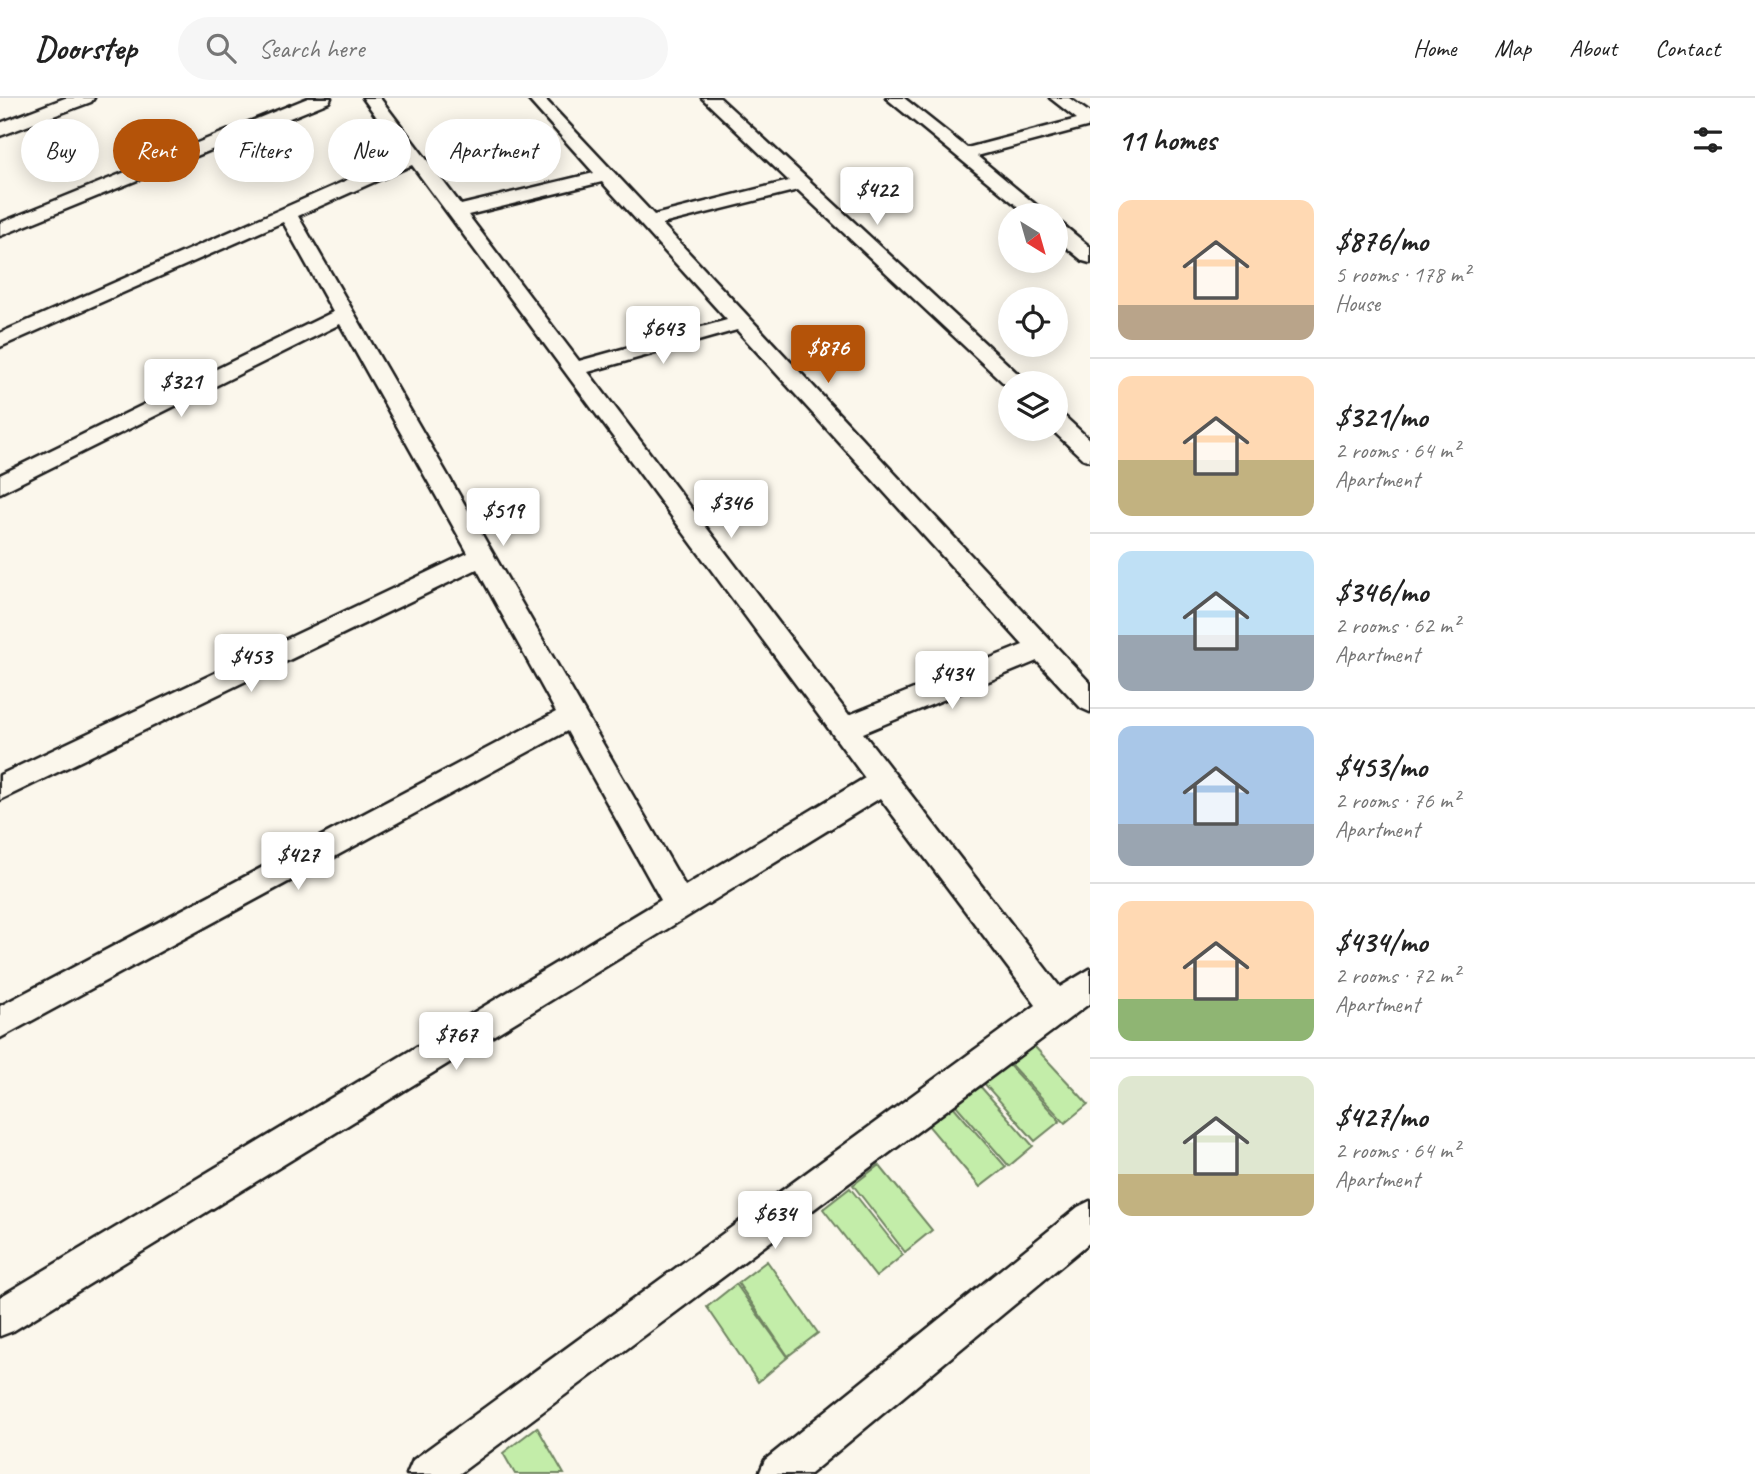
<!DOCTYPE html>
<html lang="en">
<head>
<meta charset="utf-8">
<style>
	:root { --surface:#fff; --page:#f6f6f6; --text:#222; --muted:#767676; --line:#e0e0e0; --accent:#b45309 }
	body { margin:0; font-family:Caveat,sans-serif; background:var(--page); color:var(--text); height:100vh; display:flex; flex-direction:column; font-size:26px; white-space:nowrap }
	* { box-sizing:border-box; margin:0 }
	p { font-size:23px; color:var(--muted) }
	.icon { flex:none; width:38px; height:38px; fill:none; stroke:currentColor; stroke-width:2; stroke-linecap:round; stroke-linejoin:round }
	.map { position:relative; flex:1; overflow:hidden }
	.details { display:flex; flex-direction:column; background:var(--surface); width:665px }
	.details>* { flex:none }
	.top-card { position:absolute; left:21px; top:21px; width:665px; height:63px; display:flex; gap:14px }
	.needle { width:46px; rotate:143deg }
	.buttons { position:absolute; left:998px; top:105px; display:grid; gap:14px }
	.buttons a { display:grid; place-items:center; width:70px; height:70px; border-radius:50%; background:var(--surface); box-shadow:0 4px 18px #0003; font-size:35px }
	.price { position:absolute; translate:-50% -60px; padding:0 16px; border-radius:7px; background:#fff; color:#222; font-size:23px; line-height:46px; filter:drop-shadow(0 2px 4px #0008) }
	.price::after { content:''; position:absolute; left:50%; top:42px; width:21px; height:16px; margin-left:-10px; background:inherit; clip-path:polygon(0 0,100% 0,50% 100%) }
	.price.current { background:var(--accent); color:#fff }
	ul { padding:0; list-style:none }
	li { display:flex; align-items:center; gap:21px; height:175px; padding:0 28px }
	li+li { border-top:2px solid var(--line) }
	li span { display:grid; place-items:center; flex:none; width:196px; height:140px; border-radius:14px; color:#555 }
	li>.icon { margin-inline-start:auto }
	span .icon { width:84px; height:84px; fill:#fffc; stroke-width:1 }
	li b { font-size:30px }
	h2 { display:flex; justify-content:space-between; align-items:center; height:84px; padding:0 28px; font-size:30px }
	.tag { padding:0 24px; border-radius:32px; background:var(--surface); box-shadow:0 4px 18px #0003; font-size:24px; line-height:63px }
	.tag.current { background:var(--accent); color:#fff }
	header { display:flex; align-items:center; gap:42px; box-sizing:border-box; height:98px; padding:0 35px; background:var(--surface); border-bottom:2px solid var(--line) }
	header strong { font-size:33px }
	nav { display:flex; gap:38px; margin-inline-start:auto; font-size:24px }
	.search { width:490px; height:63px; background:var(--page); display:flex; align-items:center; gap:18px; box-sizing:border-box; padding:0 24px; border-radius:38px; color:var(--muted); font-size:26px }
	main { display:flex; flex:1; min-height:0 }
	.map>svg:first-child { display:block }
	.green { fill:#c3eda9; stroke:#708462; stroke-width:2 }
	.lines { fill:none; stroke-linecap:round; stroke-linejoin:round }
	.minor-casing { stroke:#1c1c1c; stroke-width:5 }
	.tertiary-casing { stroke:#1c1c1c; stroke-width:5 }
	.minor { fill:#fbf7ec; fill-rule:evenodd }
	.tertiary { fill:#fbf7ec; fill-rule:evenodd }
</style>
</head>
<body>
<header>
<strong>Doorstep</strong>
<div class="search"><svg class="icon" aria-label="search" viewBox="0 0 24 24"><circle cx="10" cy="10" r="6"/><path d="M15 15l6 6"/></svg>Search here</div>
<nav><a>Home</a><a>Map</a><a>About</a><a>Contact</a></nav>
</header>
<main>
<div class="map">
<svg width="1090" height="1376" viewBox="0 0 1090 1376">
	<rect width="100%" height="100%" fill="#fbf7ec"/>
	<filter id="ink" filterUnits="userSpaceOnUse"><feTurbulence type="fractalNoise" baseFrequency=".0143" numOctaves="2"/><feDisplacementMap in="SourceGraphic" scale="14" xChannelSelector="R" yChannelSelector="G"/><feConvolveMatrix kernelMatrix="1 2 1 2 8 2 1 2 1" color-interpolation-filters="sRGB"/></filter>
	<g filter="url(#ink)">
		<g class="green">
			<path d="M1034,948L1088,1006L1065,1025L1010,966Z"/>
			<path d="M1006,964L1060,1023L1035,1043L982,983Z"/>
			<path d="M980,988L1033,1048L1009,1068L955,1006Z"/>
			<path d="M953,1008L1006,1069L980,1089L927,1026Z"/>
			<path d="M879,1067L932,1132L905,1154L853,1087Z"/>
			<path d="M850,1090L903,1157L876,1179L823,1111Z"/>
			<path d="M767,1163L818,1235L788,1258L738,1185Z"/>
			<path d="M736,1186L788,1259L758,1284L707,1209Z"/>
			<path d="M537,1329L564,1376H515L503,1355Z"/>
		</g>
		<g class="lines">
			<defs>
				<g id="minor">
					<path d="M308,0H331L329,4L0,138V125Z"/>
					<path d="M363,0H380L461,107L594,75L527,0H544L654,117L789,83L702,0H720L1028,285H1010L1009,290L798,92L662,126L1090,585V614L1081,610L1037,563L863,635L1060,889L1090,871V905L459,1376H407L413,1362L1036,907L880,700L13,1233L0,1238V1199L661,802L567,633L0,940V908L556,614L477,471L0,702V677L468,455L340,226L0,395V377L333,214L283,124L0,249V235L404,57ZM412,67L865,680L685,788L298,118ZM602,84L727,222L579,263L468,117ZM737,232L1023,547L849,617L588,274Z"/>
					<path d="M886,0H904L967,50L1077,21L1050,0H1069L1090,15V28L977,58L1048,117H1028Z"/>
					<path d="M1055,124L1062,126L1090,149V165L1083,163L1055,140Z"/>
					<path d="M1055,315L1063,317L1090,342V363L1082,360L1051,331H1055Z"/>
					<path d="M1090,1103V1144L810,1376H759L765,1362L1078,1109Z"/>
				</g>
				<path id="tertiary" d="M65,0H94L91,4L0,38V25Z"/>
			</defs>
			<use href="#minor" class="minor-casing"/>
			<use href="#tertiary" class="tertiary-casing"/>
			<use href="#minor" class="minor"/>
			<use href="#tertiary" class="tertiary"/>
		</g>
	</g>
</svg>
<div class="buttons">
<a><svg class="needle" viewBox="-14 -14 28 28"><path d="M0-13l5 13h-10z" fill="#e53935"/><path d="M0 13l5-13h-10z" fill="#767676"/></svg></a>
<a><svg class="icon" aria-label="locate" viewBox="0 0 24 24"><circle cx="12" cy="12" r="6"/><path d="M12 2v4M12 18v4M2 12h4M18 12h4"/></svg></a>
<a><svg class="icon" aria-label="layers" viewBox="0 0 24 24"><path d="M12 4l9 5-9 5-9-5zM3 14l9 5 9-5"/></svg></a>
</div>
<b class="price" style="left:877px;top:129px">$422</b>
<b class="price" style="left:663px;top:268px">$643</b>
<b class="price current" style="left:828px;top:287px">$876</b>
<b class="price" style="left:181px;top:321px">$321</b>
<b class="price" style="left:731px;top:442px">$346</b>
<b class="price" style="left:503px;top:450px">$519</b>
<b class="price" style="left:251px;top:596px">$453</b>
<b class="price" style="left:952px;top:613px">$434</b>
<b class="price" style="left:298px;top:794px">$427</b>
<b class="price" style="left:456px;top:974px">$767</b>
<b class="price" style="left:775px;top:1153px">$634</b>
<div class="top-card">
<a class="tag">Buy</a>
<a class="tag current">Rent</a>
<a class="tag">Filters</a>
<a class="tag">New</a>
<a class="tag">Apartment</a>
</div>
</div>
<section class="details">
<h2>11 homes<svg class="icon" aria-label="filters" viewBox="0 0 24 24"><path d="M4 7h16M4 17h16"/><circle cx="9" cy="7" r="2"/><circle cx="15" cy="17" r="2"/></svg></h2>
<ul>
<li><span style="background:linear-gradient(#ffd9b3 75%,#b9a48a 0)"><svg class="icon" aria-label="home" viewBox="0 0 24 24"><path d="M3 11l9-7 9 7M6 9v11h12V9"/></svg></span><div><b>$876/mo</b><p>5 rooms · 178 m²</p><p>House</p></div></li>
<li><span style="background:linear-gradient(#ffd9b3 60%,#c2b280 0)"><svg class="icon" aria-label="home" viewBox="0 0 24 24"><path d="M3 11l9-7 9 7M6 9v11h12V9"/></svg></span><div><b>$321/mo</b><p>2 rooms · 64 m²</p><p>Apartment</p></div></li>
<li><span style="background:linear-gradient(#bfe0f5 60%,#9aa5b1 0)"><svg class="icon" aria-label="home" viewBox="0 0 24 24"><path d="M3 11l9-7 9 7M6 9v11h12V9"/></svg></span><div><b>$346/mo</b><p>2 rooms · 62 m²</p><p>Apartment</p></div></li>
<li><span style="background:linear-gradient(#a9c7e8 70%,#9aa5b1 0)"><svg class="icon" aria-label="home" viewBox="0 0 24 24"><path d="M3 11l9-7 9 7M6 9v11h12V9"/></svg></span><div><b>$453/mo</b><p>2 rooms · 76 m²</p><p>Apartment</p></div></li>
<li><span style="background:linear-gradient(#ffd9b3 70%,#8fb573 0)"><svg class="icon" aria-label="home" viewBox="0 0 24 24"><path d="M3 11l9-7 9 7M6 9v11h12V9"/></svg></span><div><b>$434/mo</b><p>2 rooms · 72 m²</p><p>Apartment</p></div></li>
<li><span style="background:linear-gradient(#dfe7d0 70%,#c2b280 0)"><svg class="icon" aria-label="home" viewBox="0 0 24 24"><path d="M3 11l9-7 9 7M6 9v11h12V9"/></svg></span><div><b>$427/mo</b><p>2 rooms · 64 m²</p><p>Apartment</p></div></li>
</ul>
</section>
</main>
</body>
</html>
